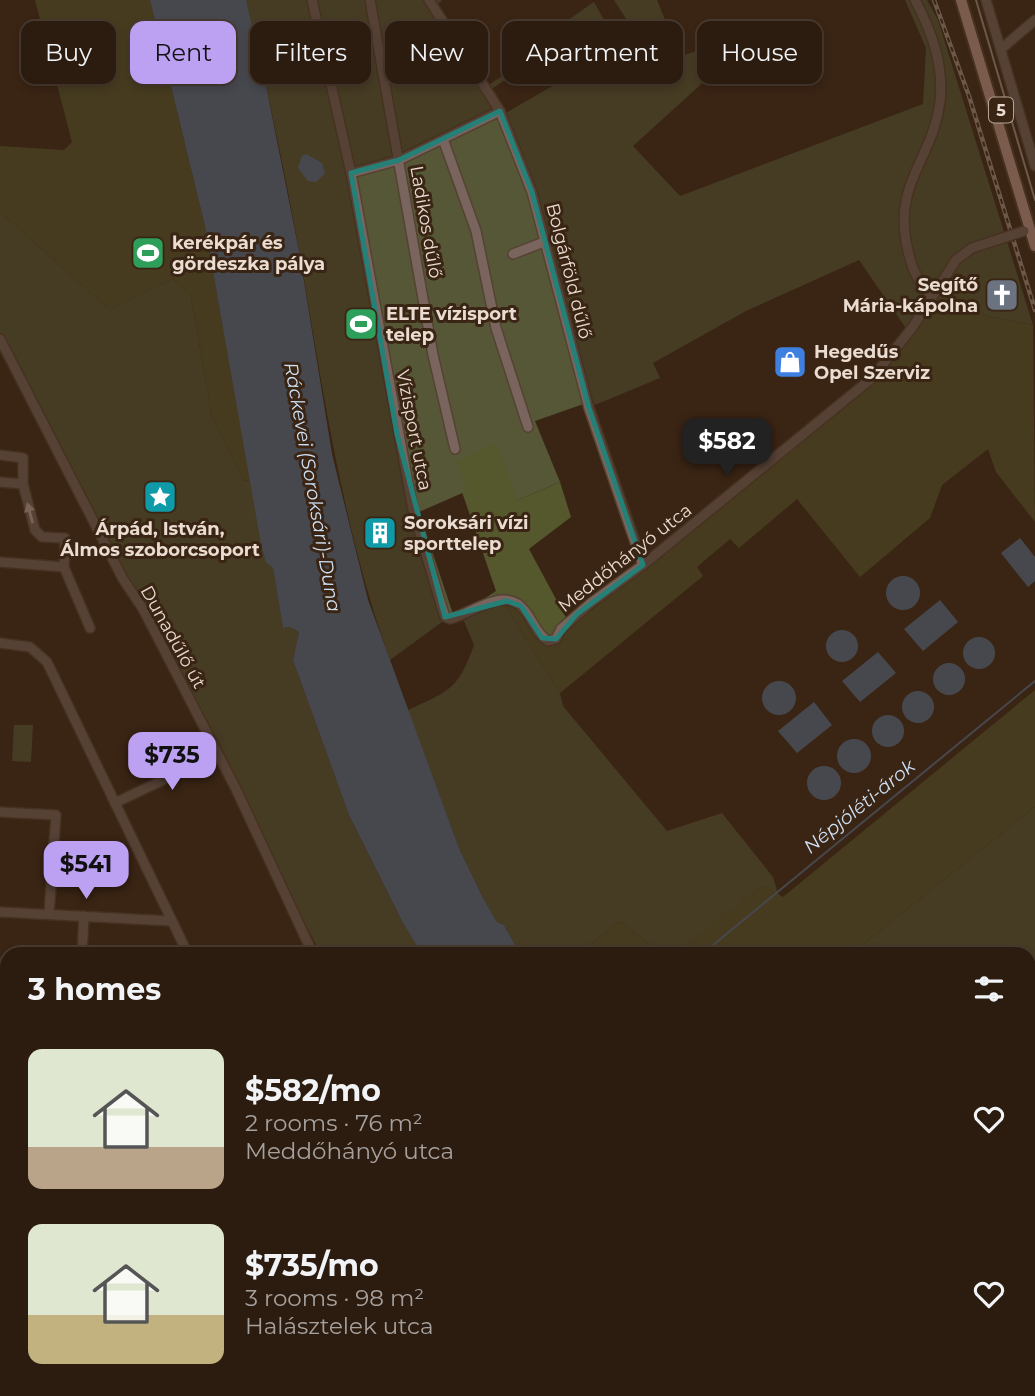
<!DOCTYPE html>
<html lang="en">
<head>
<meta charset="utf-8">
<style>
	:root { --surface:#2c1c0f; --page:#342518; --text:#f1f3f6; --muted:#a6a19e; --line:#483a2f; --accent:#bca0f2 }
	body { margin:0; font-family:Montserrat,sans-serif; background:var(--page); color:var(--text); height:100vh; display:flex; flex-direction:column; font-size:26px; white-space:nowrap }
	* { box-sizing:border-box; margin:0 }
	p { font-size:23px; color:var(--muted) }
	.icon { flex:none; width:38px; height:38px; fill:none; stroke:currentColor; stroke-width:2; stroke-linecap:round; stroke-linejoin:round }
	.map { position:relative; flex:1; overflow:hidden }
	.details { position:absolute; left:0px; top:947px; width:1036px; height:450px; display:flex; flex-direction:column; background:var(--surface); border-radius:21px 21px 0 0; box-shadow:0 4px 10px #0003,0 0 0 2px var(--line) }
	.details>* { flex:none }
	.guide { position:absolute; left:21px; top:21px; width:994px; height:63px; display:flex; gap:14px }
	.price { position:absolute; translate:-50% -60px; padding:0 16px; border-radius:14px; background:var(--accent); color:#111; font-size:23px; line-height:46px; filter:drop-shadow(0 2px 4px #0008) }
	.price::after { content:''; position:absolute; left:50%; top:42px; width:21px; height:16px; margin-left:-10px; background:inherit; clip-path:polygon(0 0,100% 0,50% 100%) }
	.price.selected { background:#222; color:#fff }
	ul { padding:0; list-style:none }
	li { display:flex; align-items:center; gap:21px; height:175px; padding:0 28px }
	li span { display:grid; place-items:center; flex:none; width:196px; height:140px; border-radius:14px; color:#555 }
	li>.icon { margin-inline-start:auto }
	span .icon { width:84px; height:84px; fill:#fffc; stroke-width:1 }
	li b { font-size:30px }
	h2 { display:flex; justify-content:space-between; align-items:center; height:84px; padding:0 28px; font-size:30px }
	.chip { padding:0 24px; border-radius:14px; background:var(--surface); box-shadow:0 4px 10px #0003,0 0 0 2px var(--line); font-size:24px; line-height:63px }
	.chip.selected { background:var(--accent); color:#111 }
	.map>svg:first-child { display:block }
	.green { fill:#555737 }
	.forest { fill:#55572d }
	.water { fill:#567495 }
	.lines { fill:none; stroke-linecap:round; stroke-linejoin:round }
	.stream { stroke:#567495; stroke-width:2 }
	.minor-casing { stroke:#564232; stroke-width:12 }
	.major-casing { stroke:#564232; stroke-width:14 }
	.minor { stroke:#79655e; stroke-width:9 }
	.major { stroke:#c79e90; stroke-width:10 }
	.tram { stroke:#a8978a; stroke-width:2 }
	.rail-casing { stroke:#a8978a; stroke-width:4.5 }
	.rail { stroke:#3a2514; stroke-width:2; stroke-dasharray:5; stroke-linecap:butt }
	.minor-bridge-casing { stroke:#564232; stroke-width:12; stroke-linecap:butt }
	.minor-bridge { stroke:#79655e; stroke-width:9 }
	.oneway { fill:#c2b2a9 }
	.marked { fill:none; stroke:#258078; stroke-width:5; stroke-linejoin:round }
	.labels { text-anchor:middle; stroke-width:6; stroke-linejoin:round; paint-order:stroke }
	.shield { fill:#3a2514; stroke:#b5a598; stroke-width:2 }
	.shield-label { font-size:16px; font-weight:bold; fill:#eadcd1 }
	.street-label { font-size:18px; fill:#eadcd1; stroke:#3a2514 }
	.poi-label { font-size:18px; font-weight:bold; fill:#eadcd1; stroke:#3a2514; text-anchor:start }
	.water-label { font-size:19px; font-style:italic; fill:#ccdff5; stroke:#3a2514 }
</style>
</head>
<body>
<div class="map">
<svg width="1035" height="1396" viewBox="0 0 1035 1396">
	<rect width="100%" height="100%" fill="#3a2514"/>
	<g class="green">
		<path d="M246,0H442L437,5L487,86L548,46L542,38L594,2L604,20L553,55L549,50L490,90L504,114L568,77L634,31L614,0H657L678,52L685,55L725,41L730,58L633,146L680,196L923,104L926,48L905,0H927L938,20L1033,325L987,316L971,305L959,273L950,275L912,337L859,260L746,311L653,363L660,378L595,405L592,401L535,421L560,482L518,500L467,491L419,512L453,614L390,660C342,527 323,389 299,250C284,166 266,83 246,0Z"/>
		<path d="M0,212L110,310L173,279L191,297L212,417L244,481L250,480L266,561L273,568L283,628L290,627L299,632L293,660L349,815L403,923L422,954H321L0,344Z"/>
		<path d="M496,591L560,693L563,706L667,831L722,813L773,877L778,894L783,897L763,886L685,946H651L620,921L579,954H520L504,925L497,922L483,898L459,848L408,710C449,691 458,690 474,645L461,614Z"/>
		<path d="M14,725H33L31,762L12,761Z"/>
		<path d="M1035,807V1396H777L773,1390H1029V954H851Z"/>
	</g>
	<g class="forest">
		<path d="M35,0H150L205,226L250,480L244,481L212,417L191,297L173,279L110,310L0,212V146L64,150L72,142Z"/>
		<path d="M959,273L972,306L987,316L1033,325L1035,522L996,472L988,449L942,485L930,518L860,577L797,499L739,548L730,539L697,567L703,576L560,693L496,591L462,492L467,490L457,462L496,443L518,500L560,482L571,517L529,549L571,627L883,373L912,336L950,275Z"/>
		<path d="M1035,690V807L851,954H579L620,921L651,946H684L763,886L783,897Z"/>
		<path d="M527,1390H642L671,1396H530Z"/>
	</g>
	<g class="water">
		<path d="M150,0H246L263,71L299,251L332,454L368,600L459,848L483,898L497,922L504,925L520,954H422L403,923L349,815L293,660L299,632L290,627L283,628L273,568L266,562L261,544L205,226Z"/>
		<path d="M306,154L322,163L325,173L316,182L308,181L298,168L302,156Z"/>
		<path d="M1020,538L1035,557V581L1028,587L1001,553Z"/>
		<circle cx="903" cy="593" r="17"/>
		<path d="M940,600L958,622L923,651L904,629Z"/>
		<circle cx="842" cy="646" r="16"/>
		<circle cx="979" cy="653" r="16"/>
		<path d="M878,652L896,673L860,702L842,681Z"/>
		<circle cx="949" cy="679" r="16"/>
		<circle cx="779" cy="698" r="17"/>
		<circle cx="918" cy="707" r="16"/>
		<path d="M814,702L832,725L797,753L778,731Z"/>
		<circle cx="888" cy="731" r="16"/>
		<circle cx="854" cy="756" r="17"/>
		<circle cx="824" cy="783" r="17"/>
		<path d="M642,1390H773L777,1396H671Z"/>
	</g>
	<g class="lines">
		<path class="stream" d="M702,954L1035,681"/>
		<defs>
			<g id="minor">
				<path d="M312,0L351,173L413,510L441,605L445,617L450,619C472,614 505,584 525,611C533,621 537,635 548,641L556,639L561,629L591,603L643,565L872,378L912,328L956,260L972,248L1000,239"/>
				<path d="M370,0L433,355L455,449"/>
				<path d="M429,0L500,111L532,192L589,408L643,565"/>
				<path d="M915,0C932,32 944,65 940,102C932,163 890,183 909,255C913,271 919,285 932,296"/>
				<path d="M986,0L1035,166"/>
				<path d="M1001,49L1035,20"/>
				<path d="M443,139L476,231L496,328L528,427"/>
				<path d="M351,173L399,160L500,111"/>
				<path d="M513,254L544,242"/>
				<path d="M0,339L123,579L143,609L236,789L313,954"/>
				<path d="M0,455L23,458V484L35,530L42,537L65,538L64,567L90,628"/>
				<path d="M0,482L23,484"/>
				<path d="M0,562L64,567"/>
				<path d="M0,643L30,647L47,662L188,954"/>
				<path d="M115,803L217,754"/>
				<path d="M0,812L56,815L49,914"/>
				<path d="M0,912L171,921"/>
				<path d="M82,954L84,916"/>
				<path d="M0,1148L7,1152"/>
				<path d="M0,1235L7,1236"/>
				<path d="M0,1305L7,1266"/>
				<path d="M50,1390L83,1396"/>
				<path d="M180,1390L185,1396"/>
				<path d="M300,1390L315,1396"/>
				<path d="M524,1390L527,1396"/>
				<path d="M0,1392L26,1390"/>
				<path d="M162,1396L170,1390"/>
				<path d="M383,1396L408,1390"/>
			</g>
			<path id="major" d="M961,0L1035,246"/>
		</defs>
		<use href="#minor" class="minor-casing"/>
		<use href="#major" class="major-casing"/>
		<use href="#minor" class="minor"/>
		<use href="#major" class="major"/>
		<path class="tram" d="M976,0L1035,200"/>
		<defs>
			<path id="rail" d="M934,0L969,96L1035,310"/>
		</defs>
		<use href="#rail" class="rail-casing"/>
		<use href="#rail" class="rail"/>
		<defs>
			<path id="minor-bridge" d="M1000,239L1024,231"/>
		</defs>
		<use href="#minor-bridge" class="minor-bridge-casing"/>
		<use href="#minor-bridge" class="minor-bridge"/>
	</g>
	<defs><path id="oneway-solid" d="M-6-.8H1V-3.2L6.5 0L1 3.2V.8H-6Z" transform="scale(1.75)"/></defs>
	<use class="oneway" href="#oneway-solid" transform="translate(30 513) rotate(-105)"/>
	<path d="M0 0H1035V1396H0ZM500,111L532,192L589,408L643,565L577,614L556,639L542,638L521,606L507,601L445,617L397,434L351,173L399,160Z" fill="#3a2514" fill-opacity=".55" fill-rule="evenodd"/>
	<path class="marked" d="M500,111L532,192L589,408L643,565L577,614L556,639L542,638L521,606L507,601L445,617L397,434L351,173L399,160Z"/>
	<defs>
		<symbol id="stadium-square" viewBox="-11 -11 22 22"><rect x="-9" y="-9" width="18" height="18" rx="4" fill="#2e9e5b" stroke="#3a2514"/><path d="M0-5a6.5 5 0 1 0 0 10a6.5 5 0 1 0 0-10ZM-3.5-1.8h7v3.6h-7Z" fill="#fff"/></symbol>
		<symbol id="church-square" viewBox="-11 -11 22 22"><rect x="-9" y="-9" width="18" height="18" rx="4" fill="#6b7280" stroke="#3a2514"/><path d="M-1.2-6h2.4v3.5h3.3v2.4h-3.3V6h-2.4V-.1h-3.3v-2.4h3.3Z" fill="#fff"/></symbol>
		<symbol id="shop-square" viewBox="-11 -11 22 22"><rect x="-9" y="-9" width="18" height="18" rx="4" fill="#3f7fe0" stroke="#3a2514"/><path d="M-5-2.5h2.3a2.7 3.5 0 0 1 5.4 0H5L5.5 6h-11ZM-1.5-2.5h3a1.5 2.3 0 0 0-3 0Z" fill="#fff"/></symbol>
		<symbol id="sight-square" viewBox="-11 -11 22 22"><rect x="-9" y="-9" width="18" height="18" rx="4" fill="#0f9aa8" stroke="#3a2514"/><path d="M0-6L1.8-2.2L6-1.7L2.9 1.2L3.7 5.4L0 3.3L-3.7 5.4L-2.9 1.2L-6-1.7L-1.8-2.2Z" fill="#fff"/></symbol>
		<symbol id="building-square" viewBox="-11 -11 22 22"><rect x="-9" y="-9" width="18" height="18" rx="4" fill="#0f9aa8" stroke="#3a2514"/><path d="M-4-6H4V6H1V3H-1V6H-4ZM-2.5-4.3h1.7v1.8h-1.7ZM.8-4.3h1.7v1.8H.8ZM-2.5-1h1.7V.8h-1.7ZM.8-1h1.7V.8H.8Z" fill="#fff"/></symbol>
	</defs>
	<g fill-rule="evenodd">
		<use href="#stadium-square" x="129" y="234" width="38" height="38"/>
		<use href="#church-square" x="983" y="276" width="38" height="38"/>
		<use href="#stadium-square" x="342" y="305" width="38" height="38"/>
		<use href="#shop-square" x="771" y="343" width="38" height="38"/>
		<use href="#sight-square" x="141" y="478" width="38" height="38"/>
		<use href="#building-square" x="361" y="514" width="38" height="38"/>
	</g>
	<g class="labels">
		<rect class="shield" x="989" y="97.5" width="24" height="25" rx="5"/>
		<g class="shield-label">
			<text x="1001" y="116">5</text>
		</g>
		<g class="street-label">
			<text transform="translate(426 222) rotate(80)" y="6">Ladikos dűlő</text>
			<text transform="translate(569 271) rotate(76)" y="6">Bolgárföld dűlő</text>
			<text transform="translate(414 430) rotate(79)" y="6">Vízisport utca</text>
			<text transform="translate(625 558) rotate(-38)" y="6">Meddőhányó utca</text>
			<text transform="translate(173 637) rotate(61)" y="6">Dunadűlő út</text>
		</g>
		<g class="poi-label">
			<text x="172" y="249">kerékpár és<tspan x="172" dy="21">gördeszka pálya</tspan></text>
			<text x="978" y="291" text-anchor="end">Segítő<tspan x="978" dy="21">Mária-kápolna</tspan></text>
			<text x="386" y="320">ELTE vízisport<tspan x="386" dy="21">telep</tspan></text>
			<text x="814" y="358">Hegedűs<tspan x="814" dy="21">Opel Szerviz</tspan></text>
			<text x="404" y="529">Soroksári vízi<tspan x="404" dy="21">sporttelep</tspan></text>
			<text x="160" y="535" text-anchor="middle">Árpád, István,<tspan x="160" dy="21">Álmos szoborcsoport</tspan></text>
		</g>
		<g class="water-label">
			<text transform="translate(313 487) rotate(80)" y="7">Ráckevei (Soroksári)-Duna</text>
			<text transform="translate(859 806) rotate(-39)" y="7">Népjóléti-árok</text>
		</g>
	</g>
</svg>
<b class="price selected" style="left:727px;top:478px">$582</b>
<b class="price" style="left:172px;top:792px">$735</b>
<b class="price" style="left:86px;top:901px">$541</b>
<div class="guide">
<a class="chip">Buy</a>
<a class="chip selected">Rent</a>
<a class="chip">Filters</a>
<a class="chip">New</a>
<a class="chip">Apartment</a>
<a class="chip">House</a>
</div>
<section class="details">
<h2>3 homes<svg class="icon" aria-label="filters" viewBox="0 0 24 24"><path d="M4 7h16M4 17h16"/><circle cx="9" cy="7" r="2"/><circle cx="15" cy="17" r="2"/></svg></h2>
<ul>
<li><span style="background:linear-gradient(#dfe7d0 70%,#b9a48a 0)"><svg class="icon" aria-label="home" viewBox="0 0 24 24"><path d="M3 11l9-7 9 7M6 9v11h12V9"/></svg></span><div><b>$582/mo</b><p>2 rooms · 76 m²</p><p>Meddőhányó utca</p></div><svg class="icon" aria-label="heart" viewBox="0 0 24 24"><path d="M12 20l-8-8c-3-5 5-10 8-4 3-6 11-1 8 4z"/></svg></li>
<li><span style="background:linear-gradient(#dfe7d0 65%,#c2b280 0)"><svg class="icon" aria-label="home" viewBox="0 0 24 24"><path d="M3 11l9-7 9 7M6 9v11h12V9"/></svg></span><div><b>$735/mo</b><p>3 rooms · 98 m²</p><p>Halásztelek utca</p></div><svg class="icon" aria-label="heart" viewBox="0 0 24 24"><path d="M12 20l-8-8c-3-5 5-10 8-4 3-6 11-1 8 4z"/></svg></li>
</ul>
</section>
</div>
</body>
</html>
